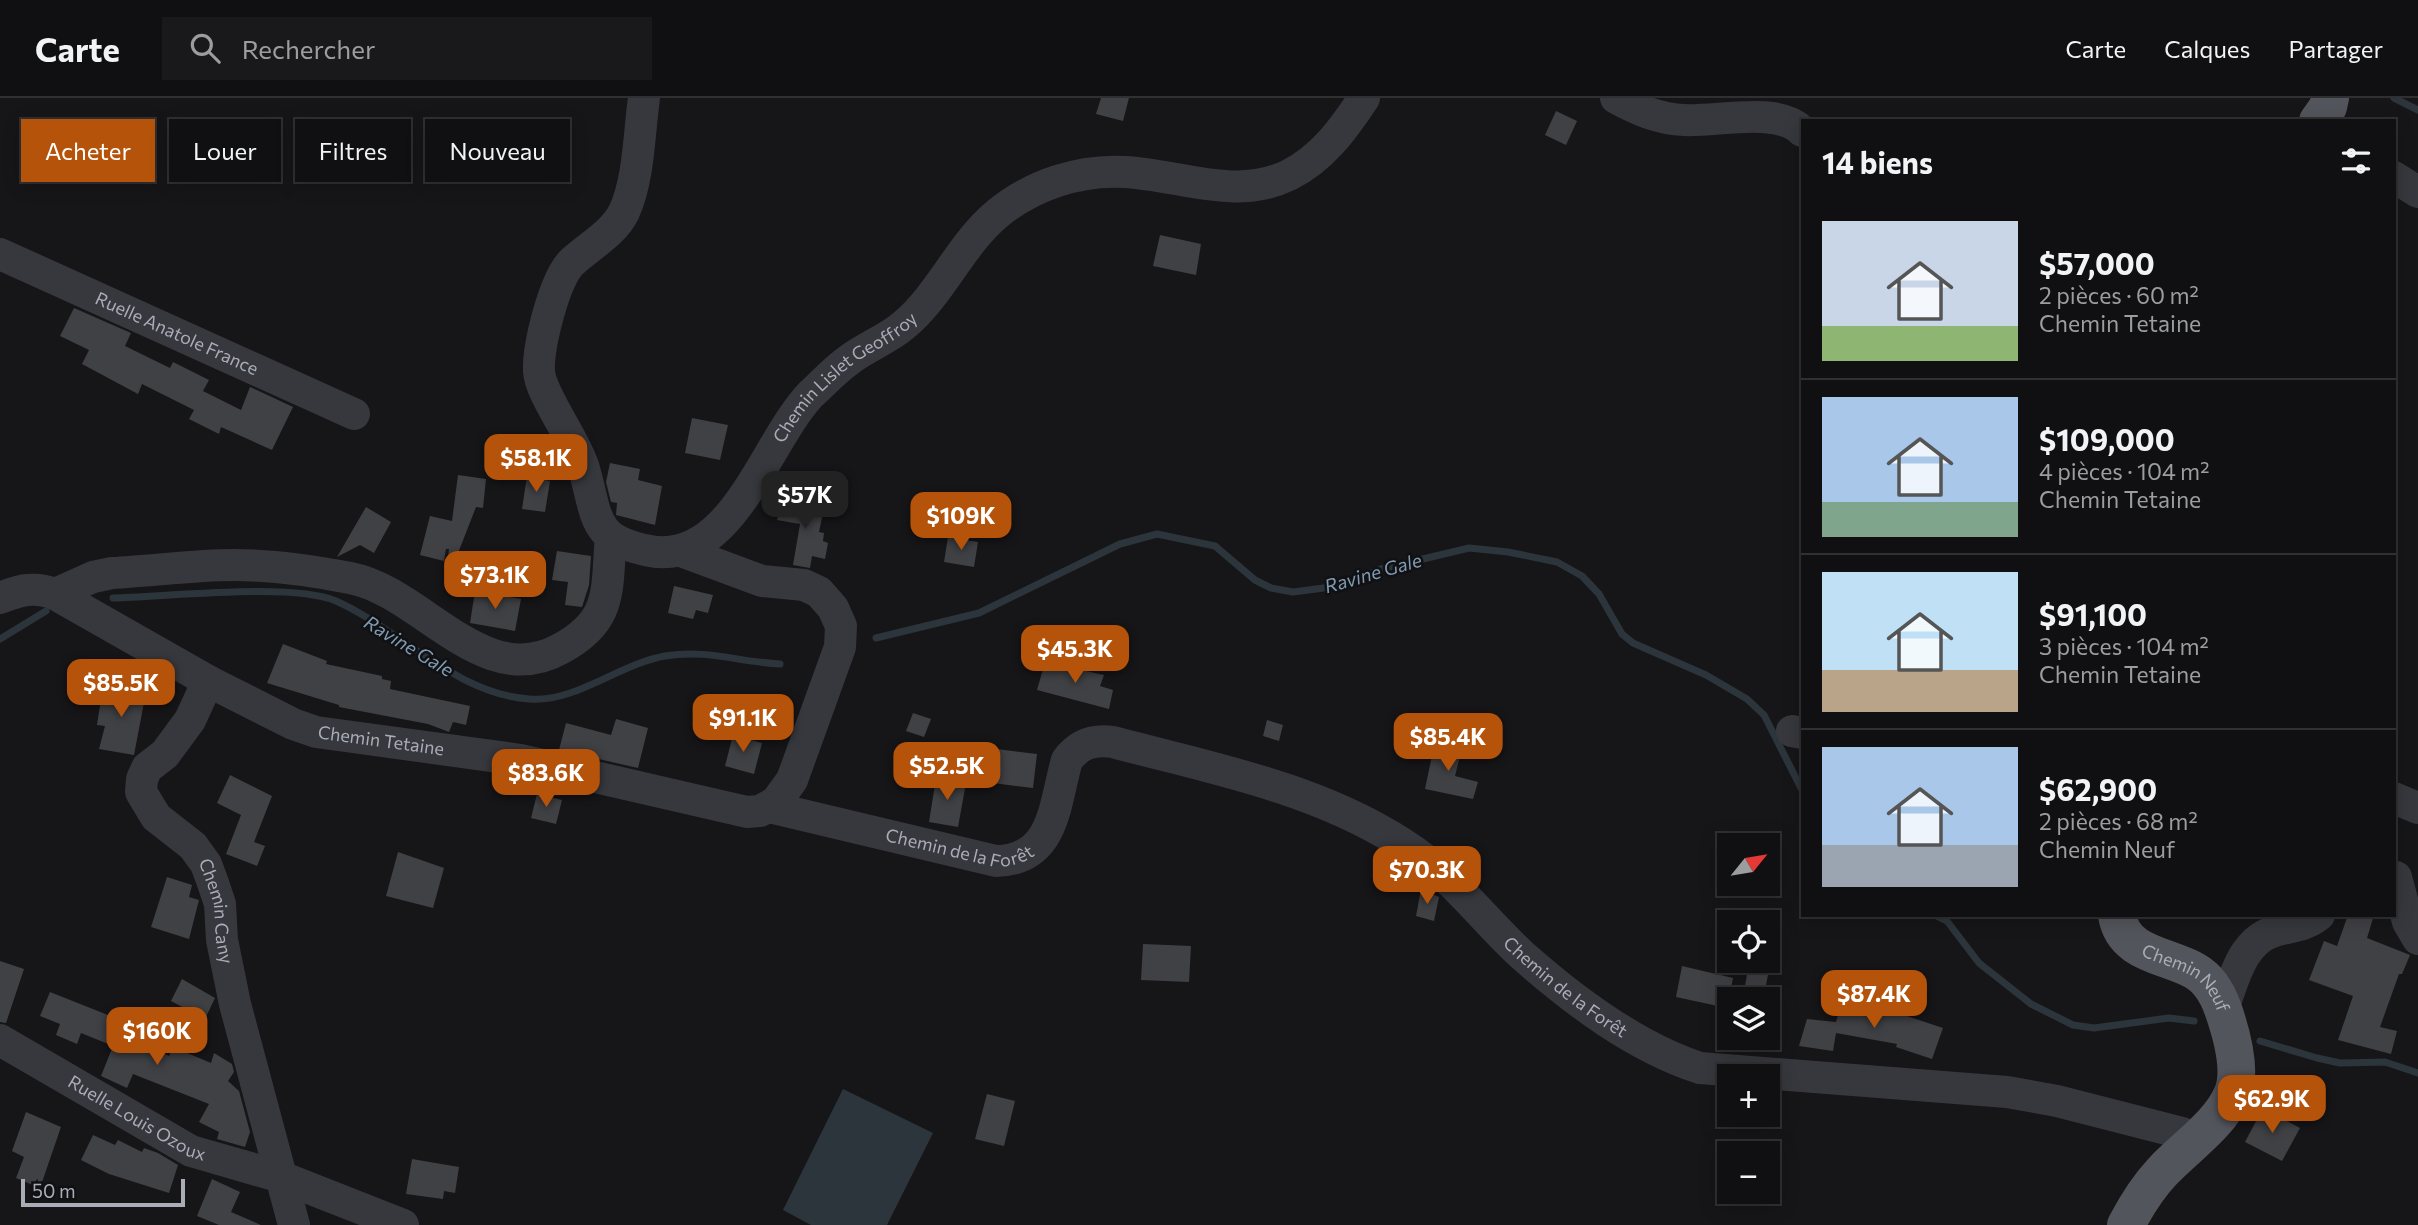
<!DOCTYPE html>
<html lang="fr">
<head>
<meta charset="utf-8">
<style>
	:root { --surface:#101012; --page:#19191b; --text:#f1f3f6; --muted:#9c9d9f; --line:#303032; --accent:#b45309 }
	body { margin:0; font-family:Commissioner,sans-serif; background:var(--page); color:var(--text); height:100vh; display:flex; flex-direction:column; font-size:26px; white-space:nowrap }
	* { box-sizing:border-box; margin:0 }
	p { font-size:23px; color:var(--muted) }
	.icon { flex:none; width:38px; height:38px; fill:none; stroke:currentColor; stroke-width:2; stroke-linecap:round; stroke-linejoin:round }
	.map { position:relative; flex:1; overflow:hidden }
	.sheet { position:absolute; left:1801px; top:21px; width:595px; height:798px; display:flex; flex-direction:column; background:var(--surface); border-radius:0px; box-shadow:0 4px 18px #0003,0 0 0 2px var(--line) }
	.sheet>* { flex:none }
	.hud { position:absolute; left:21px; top:21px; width:665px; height:63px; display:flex; gap:14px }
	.needle { width:46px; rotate:60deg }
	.controls { position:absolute; left:1717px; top:735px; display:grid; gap:14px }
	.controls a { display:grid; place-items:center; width:63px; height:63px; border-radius:0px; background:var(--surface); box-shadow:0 4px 18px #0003,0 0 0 2px var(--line); font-size:35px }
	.scale { position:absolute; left:21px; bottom:18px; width:164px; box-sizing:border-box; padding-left:7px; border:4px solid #a8adb8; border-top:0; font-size:19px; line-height:24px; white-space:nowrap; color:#a8adb8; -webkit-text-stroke:5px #111113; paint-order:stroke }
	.price { position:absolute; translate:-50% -60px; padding:0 16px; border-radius:14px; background:var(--accent); color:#fff; font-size:23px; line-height:46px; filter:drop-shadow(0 2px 4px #0008) }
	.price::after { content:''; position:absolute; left:50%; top:42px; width:21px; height:16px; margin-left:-10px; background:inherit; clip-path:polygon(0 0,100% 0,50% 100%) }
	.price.on { background:#222; color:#fff }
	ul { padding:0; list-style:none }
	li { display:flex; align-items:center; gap:21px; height:175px; padding:0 21px }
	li+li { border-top:2px solid var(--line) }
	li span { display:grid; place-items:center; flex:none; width:196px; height:140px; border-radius:0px; color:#555 }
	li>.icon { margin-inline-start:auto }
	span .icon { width:84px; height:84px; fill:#fffc; stroke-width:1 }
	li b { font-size:30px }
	h2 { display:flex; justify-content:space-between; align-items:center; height:84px; padding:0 21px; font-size:30px }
	.tag { padding:0 24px; border-radius:0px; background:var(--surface); box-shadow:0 4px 18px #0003,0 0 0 2px var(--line); font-size:24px; line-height:63px }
	.tag.on { background:var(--accent); color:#fff }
	header { display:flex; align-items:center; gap:42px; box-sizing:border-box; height:98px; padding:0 35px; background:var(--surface); border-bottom:2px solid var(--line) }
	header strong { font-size:33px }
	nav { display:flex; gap:38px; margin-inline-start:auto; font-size:24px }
	.search { width:490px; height:63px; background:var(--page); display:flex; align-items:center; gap:18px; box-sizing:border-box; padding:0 24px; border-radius:0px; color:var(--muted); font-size:26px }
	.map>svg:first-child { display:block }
	.water { fill:#2c353c }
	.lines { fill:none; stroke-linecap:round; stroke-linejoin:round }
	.stream { stroke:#2c353c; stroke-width:7 }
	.building { fill:#404145 }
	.minor { stroke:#37383d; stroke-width:32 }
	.major { stroke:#53555c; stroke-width:38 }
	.labels { text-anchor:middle; stroke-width:5; stroke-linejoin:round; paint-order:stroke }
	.street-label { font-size:18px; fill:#a8adb8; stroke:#111113 }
	.water-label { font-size:19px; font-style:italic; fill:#7f9bb3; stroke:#111113 }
</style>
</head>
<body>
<header>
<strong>Carte</strong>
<div class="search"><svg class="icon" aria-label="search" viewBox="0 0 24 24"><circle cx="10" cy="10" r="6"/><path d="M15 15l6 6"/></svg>Rechercher</div>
<nav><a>Carte</a><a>Calques</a><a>Partager</a></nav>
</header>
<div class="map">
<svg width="2418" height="1127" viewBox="0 0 2418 1127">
	<rect width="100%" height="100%" fill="#161618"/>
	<path class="water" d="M843,991L933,1035L887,1127H811L783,1112Z"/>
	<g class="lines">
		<g class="stream">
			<path d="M2394,0L2418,12"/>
			<path d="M113,500C165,499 292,484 336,503C399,531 456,596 529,601C575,605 619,566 665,558C708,551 738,564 780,566"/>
			<path d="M876,540L979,515L1120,446L1157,436L1215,448L1255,482L1271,490L1293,494L1339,488L1381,471L1469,450L1508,454L1557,464L1582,478L1599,496L1622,536L1633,545L1706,577L1747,601L1764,617L1802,692"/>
			<path d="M0,541L46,513"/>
			<path d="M1935,817L1947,823L1979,865L2031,906L2073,927L2094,930L2169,920L2194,923"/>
			<path d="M2260,943L2317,960L2340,965L2385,964L2418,975"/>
		</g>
	</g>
	<g class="building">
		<path d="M1101,0H1129L1123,23L1096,16Z"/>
		<path d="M1556,13L1577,23L1566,47L1545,37Z"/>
		<path d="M1160,137L1201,146L1196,177L1153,168Z"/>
		<path d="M74,210L131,235L125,248L170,270L173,264L209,282L203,293L241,312L250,289L293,309L272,352L221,329L219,336L189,321L194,312L142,286L138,296L82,266L89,252L60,238Z"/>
		<path d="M692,320L728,327L720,362L685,355Z"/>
		<path d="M610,365L640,371L638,382L662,388L655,427L616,417L617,405L611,404L606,384Z"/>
		<path d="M458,377L486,381L483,410L476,409L453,468L447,467L449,451H446L444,463L420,457L430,418L452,423Z"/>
		<path d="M527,378L550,383L545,414L522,411Z"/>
		<path d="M782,402L824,410L819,434L824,435L823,443L828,445L825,461L812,458L810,470L793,467L800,426L777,422Z"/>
		<path d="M366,409L391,424L374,455L360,447L337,459Z"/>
		<path d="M948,439L978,444L974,469L944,464Z"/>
		<path d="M557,453L591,458L589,487L582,509L565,507L568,484L552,482Z"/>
		<path d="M674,488L713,497L708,515L696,512L693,521L668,515Z"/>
		<path d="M475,493L521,501L515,533L470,525Z"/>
		<path d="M283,546L327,563L326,566L382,578V581L391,583L390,591L470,608L466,627L453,624L449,634L428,626L339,609V607L267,585Z"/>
		<path d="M1045,564L1104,577L1100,588L1113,592L1109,611L1037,592Z"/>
		<path d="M103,588L146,594L134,657L99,651L105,628L97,627Z"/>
		<path d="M913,615L931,621L924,639L906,633Z"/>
		<path d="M616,621L648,630L638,670L559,652L566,625L611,637Z"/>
		<path d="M1267,622L1283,627L1279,643L1263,638Z"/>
		<path d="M733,637L762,645L754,676L725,668Z"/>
		<path d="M1435,643L1462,650L1455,678L1478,684L1473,701L1425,691Z"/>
		<path d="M997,651L1037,656L1033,690L993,685Z"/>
		<path d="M230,677L272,698L254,744L265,748L257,768L226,756L241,717L217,705Z"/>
		<path d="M936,680L966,685L958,729L929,724Z"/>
		<path d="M537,696L562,702L556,726L531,720Z"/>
		<path d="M398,754L444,770L433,810L386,798Z"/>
		<path d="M167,779L192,787L189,799L199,802L189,841L151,829Z"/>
		<path d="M1421,791L1439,799L1434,823L1416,818Z"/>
		<path d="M2348,817H2374L2367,840L2410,857L2402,876H2399L2380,929L2397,933L2391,956L2338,942L2353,898L2309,882L2324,843L2337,848Z"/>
		<path d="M1143,846L1191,848L1189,884L1141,882Z"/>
		<path d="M0,863L24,871L6,925L0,924Z"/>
		<path d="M1749,865L1770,866L1764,898L1744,894Z"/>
		<path d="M1682,868L1733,880L1727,910L1676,899Z"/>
		<path d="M182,881L215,900L205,921L171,903Z"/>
		<path d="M50,894L123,923L118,935L169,958L173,949L211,965L214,955L232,966L234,974L228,983L239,993L250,1034L245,1049L217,1041L219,1034L199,1024L209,1006L133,976L127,990L101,978L113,948L81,935L77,946L56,937L60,926L40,918Z"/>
		<path d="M1841,905L1895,914L1943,930L1932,961L1896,949L1897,946L1836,935L1833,953L1799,948L1807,921L1836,924Z"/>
		<path d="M987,996L1015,1003L1004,1048L975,1041Z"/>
		<path d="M2263,1010L2300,1030L2282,1063L2245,1044Z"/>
		<path d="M26,1014L61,1029L40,1090L16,1080L24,1059L12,1053Z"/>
		<path d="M93,1037L115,1047L118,1042L142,1054L144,1050L158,1055L178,1067L169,1095L109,1076L81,1062Z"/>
		<path d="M412,1061L459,1069L455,1095L444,1093L443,1101L406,1096Z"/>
		<path d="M212,1081L240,1094L231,1114L261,1127H219L197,1118Z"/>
	</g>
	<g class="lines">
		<g class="minor">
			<path id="s1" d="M644,0C639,36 639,81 624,114C613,136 589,148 572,164C554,182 538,248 539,273C540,297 576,342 584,371C598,419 591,442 650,453C732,468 765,344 811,296C823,285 836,271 849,262C866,249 888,241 904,227C941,196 960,147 997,116C1032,87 1080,71 1125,74C1180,77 1236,103 1289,77C1323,60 1344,30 1364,0"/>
			<path d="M1616,0C1638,12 1659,21 1684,22C1717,24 1778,8 1802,33"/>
			<path d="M2394,79L2418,94"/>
			<path id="s2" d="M0,156L354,316"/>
			<path d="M55,496L93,479L112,475C152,473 194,467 234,467C271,467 314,473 350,480C421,493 483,594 560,551C614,522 606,492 611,439"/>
			<path id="s3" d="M0,500C20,492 34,488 55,496L208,583L293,626L316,634L521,662L747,714L760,713L776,704L792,682L840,549L841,528L833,510L819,494L804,487L762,483L681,453"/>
			<path id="s4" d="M208,583L190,622L165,656L147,670L142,681L141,694L156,719L193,748L206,766L213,785L220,806L222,842L235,906L294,1127"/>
			<path d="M1792,633L1802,635"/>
			<path d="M2394,700L2418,710"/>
			<path id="s5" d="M769,709L996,763C1055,762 1054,707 1067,662C1079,646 1093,641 1113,644C1217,672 1325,691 1415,754C1456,783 1486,824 1522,857C1574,903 1635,949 1700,970L2007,994L2057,1003L2182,1035L2190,1045"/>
			<path d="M2396,779L2408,824L2418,841"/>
			<path d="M2223,910C2234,882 2241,845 2272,834C2289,828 2304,829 2319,817"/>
			<path id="s6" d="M0,942L191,1053L281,1079L403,1127"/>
		</g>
		<g class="major">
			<path d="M2318,23L2328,9L2330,0"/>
			<path id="s7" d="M2117,817C2123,857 2168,857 2195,873C2209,881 2218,897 2223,911C2231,934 2242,971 2233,995C2220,1027 2185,1049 2162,1074C2147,1090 2136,1108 2126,1127"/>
		</g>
	</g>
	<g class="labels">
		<g class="street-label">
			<text dy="6" stroke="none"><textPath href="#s2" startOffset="194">Ruelle Anatole France</textPath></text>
			<text dy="6" stroke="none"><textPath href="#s1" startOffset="803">Chemin Lislet Geoffroy</textPath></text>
			<text dy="6" stroke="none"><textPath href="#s3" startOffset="418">Chemin Tetaine</textPath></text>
			<text dy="6" stroke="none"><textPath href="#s5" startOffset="196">Chemin de la Forêt</textPath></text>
			<text dy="6" stroke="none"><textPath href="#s4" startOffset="280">Chemin Cany</textPath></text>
			<text dy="6" stroke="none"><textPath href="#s7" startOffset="98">Chemin Neuf</textPath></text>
			<text dy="6" stroke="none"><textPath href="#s5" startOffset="948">Chemin de la Forêt</textPath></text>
			<text dy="6" stroke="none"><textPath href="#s6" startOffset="158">Ruelle Louis Ozoux</textPath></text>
		</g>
		<g class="water-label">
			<text transform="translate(1373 475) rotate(-16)" y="7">Ravine Gale</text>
			<text transform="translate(409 548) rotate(31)" y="7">Ravine Gale</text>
		</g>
	</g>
</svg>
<div class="controls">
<a><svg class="needle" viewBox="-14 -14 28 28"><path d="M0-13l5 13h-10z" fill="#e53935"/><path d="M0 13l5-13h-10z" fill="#9c9d9f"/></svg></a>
<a><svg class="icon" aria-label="locate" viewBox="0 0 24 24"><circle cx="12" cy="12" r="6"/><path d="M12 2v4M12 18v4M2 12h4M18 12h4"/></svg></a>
<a><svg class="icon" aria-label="layers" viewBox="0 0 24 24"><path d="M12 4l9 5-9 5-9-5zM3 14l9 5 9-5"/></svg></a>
<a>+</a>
<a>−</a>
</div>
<div class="scale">50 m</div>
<b class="price" style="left:536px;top:396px">$58.1K</b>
<b class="price on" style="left:805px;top:433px">$57K</b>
<b class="price" style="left:961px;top:454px">$109K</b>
<b class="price" style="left:495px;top:513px">$73.1K</b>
<b class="price" style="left:1075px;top:587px">$45.3K</b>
<b class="price" style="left:121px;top:621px">$85.5K</b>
<b class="price" style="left:743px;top:656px">$91.1K</b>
<b class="price" style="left:1448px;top:675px">$85.4K</b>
<b class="price" style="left:947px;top:704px">$52.5K</b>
<b class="price" style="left:546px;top:711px">$83.6K</b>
<b class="price" style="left:1427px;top:808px">$70.3K</b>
<b class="price" style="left:1874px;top:932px">$87.4K</b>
<b class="price" style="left:157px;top:969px">$160K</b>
<b class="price" style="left:2272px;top:1037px">$62.9K</b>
<div class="hud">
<a class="tag on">Acheter</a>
<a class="tag">Louer</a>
<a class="tag">Filtres</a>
<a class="tag">Nouveau</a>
</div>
<section class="sheet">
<h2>14 biens<svg class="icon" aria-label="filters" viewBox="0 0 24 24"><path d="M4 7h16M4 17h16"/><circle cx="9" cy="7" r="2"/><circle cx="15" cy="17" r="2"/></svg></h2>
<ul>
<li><span style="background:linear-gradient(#c9d6e8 75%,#8fb573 0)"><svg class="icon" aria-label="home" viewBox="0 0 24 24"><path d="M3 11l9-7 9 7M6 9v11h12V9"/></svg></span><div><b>$57,000</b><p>2 pièces · 60 m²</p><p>Chemin Tetaine</p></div></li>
<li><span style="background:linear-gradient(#a9c7e8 75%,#7fa58c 0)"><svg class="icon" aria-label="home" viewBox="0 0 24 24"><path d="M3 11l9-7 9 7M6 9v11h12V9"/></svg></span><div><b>$109,000</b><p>4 pièces · 104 m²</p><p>Chemin Tetaine</p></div></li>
<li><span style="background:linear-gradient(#bfe0f5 70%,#b9a48a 0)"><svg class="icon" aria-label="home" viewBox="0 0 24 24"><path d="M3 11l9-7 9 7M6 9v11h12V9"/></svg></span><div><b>$91,100</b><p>3 pièces · 104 m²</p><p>Chemin Tetaine</p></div></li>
<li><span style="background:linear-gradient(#a9c7e8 70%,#9aa5b1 0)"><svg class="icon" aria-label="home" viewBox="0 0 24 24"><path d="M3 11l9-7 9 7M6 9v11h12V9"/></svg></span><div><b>$62,900</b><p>2 pièces · 68 m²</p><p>Chemin Neuf</p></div></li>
</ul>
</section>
</div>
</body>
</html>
